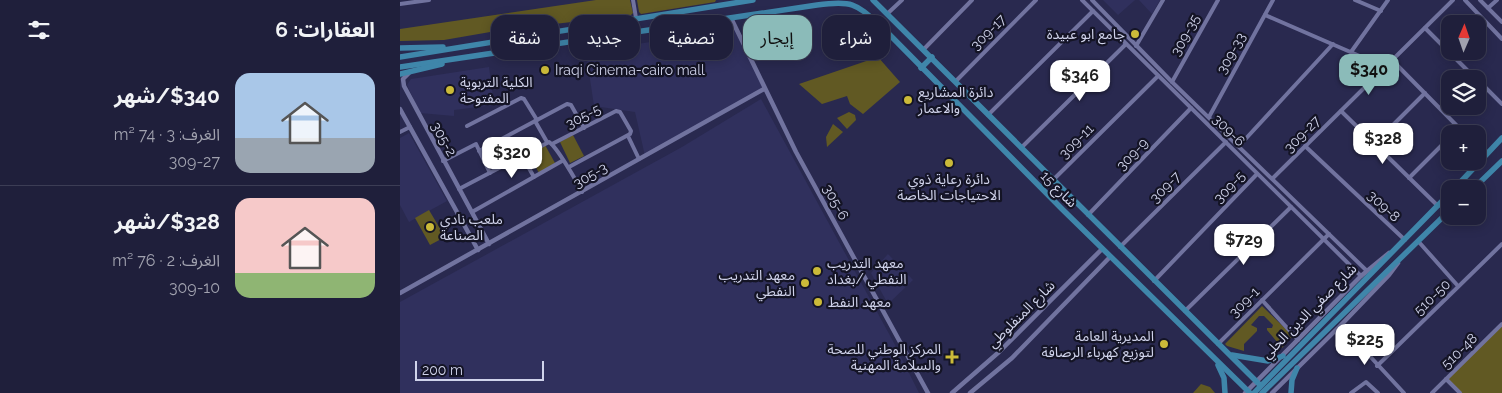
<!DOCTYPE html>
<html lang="ar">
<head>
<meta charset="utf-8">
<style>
	:root { --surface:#1f1f3b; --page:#2c2c46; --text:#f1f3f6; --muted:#a1a2af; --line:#3c3d55; --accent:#8bbbb9 }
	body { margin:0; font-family:Raleway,"Noto Sans Arabic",sans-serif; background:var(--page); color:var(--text); direction:rtl; height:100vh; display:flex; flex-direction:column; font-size:19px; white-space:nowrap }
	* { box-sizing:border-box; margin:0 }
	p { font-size:16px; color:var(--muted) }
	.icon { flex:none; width:28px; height:28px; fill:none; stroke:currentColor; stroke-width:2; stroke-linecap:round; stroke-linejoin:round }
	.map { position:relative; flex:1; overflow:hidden; direction:ltr }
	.panel { display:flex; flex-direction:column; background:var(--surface); width:400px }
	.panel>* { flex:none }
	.banner { position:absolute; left:15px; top:15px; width:475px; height:45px; direction:rtl; display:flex; gap:10px }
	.needle { width:32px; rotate:2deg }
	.fabs { position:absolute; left:1041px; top:15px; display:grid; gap:10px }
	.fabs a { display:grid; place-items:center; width:45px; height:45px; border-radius:10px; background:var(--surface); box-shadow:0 2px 12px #0003,0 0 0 1px var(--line); font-size:25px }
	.scale { position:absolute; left:15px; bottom:12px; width:129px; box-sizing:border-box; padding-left:5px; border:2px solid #d0d3eb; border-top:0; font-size:14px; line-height:18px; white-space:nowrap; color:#d0d3eb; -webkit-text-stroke:4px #141425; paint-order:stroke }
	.price { position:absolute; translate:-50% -42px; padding:0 11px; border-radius:10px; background:#fff; color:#222; font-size:16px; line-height:32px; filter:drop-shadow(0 1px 2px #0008) }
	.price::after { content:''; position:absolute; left:50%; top:30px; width:15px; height:11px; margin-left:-8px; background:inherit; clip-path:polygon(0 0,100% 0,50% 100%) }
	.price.on { background:var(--accent); color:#111 }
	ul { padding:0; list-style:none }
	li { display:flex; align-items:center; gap:15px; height:125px; padding:0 25px }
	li+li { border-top:1px solid var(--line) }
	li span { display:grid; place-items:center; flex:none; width:140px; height:100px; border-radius:15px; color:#555 }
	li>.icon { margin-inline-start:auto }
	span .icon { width:60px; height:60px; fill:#fffc; stroke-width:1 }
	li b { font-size:21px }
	h2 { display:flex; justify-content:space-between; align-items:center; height:60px; padding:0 25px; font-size:21px }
	.chip { padding:0 18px; border-radius:15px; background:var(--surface); box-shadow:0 2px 12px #0003,0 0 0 1px var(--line); font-size:18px; line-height:45px }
	.chip.on { background:var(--accent); color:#111 }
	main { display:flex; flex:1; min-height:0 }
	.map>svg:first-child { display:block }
	.built { fill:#30305d }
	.green { fill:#615923 }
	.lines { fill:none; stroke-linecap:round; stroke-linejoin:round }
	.minor { stroke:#71739f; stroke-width:4 }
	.tertiary { stroke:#71739f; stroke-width:4.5 }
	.primary { stroke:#3f86aa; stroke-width:5.5 }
	.poi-dot { fill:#cbba39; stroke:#141425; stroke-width:2 }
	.labels { text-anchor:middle; stroke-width:4.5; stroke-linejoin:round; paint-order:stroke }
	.street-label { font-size:14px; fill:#d0d3eb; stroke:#141425 }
	.poi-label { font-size:14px; fill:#d0d3eb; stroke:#141425; text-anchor:start }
</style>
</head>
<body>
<main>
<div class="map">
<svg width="1102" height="393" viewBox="0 0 1102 393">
	<rect width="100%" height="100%" fill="#29294f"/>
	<g class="built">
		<path d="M703,0H735L718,15Z"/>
		<path d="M739,0H760L752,14Z"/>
		<path d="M334,29L364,89L245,156L235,112L194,106L186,52Z"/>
		<path d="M89,67L94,105L54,110V116L20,113L7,85L11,79Z"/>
		<path d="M361,99L494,343L519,393H0V302L282,147Z"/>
		<path d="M9,133L47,201L9,222L0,205V138Z"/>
		<path d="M488,254L513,280L488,304L471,273Z"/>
	</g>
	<g class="green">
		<path d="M196,0H230L233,13L231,15L96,31L44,40L0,41V29Z"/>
		<path d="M237,0H316L315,2L241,14L239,12Z"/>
		<path d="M478,57L500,82L463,114L450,104L447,96L422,104L399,84Z"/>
		<path d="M449,112L455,115L456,120L447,129L437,118Z"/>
		<path d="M433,124L443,132L427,147L426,137Z"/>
		<path d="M173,135L184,156L170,163L160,142Z"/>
		<path d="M145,145L155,163L139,173L129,155Z"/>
		<path d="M29,210L45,237L30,245L15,218Z"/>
		<path d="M862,306L893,336L882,348L867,330V328H872L873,325L864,316H859L851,325L857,328V331L844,344V351L827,346L825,344Z"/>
		<path d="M1102,324V393H1060L1046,379Z"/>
		<path d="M801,384L810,387L815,393H793Z"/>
	</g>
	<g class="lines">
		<g class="minor">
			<path d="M233,0L236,18"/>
			<path d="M682,0L961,276"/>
			<path d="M692,0L772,82L967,271"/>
			<path d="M955,0L981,11"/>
			<path d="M1065,0L1102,39"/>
			<path d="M1080,0L1102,22"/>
			<path d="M0,4L29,0"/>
			<path d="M1088,8L1097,0"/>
			<path d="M487,14L502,0"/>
			<path d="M865,15L985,67"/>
			<path d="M1025,28L1076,79"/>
			<path d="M736,46L763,0"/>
			<path d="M524,49L572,0"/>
			<path d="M951,52L988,0"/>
			<path d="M992,60L1065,134"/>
			<path d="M1078,80L1102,104"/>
			<path d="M556,81L636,0"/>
			<path d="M772,82L818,0"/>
			<path d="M941,111L1038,206"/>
			<path d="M588,115L693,11"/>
			<path d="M809,117L873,0"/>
			<path d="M135,121L147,142"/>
			<path d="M67,126L121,98L124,99L137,120"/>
			<path d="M0,132L10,127"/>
			<path d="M1053,134L1059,128"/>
			<path d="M228,136L239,159"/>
			<path d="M152,144L216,111L220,112L231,131L230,134L169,167"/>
			<path d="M974,144L1025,93"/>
			<path d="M839,146L933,44"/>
			<path d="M905,146L1005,240"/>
			<path d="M1078,146L1086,154"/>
			<path d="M621,148L726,44"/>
			<path d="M79,151L167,104L171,105L184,128"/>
			<path d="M122,156L134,177"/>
			<path d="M43,161L76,144L90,173"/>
			<path d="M873,178L1053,0"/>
			<path d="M1009,178L1050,137"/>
			<path d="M653,180L758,76"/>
			<path d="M59,189L149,142C157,147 177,182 182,192"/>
			<path d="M72,212L162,161"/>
			<path d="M688,215L791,108"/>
			<path d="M1018,241L1058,286"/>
			<path d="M720,247L826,142"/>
			<path d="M754,281L857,174"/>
			<path d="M862,300L898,340"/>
			<path d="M785,311L891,207"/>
			<path d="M941,325L1004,393"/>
			<path d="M818,344L929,234"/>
			<path d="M977,366L1102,244"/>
			<path d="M1046,379L1060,393"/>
			<path d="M951,393L966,382L978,393"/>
			<path d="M1032,393L1102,324"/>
		</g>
		<g class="tertiary">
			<path d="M331,18L396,152L528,393"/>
			<path d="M9,73L3,79L4,86L89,244"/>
			<path d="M0,109L78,250"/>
			<path d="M0,293L364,89"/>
			<path d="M552,393L599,352L702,249"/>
			<path d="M570,393L612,358L710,257"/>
			<path d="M845,393L961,276L989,253"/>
			<path d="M872,393L941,325L989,275L998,263"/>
		</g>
		<g class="primary">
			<path d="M473,0L859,384"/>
			<path d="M0,48L43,47"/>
			<path d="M0,57L353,0"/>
			<path d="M0,67L417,5C455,0 456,4 484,29L662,209L850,393"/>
			<path d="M521,68L532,57"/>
			<path d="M0,74L42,64"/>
			<path d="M1054,189L1102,138"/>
			<path d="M1073,189L1102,161"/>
			<path d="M832,355L868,361L883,356"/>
			<path d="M818,365L824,378L825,393"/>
			<path d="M854,393L1050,193"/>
			<path d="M862,393L1050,210"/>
			<path d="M891,393L892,380L897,368"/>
		</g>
	</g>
	<g class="poi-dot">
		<circle cx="735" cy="34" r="5"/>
		<circle cx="145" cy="70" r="5"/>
		<circle cx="50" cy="90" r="5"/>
		<circle cx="508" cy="100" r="5"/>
		<circle cx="549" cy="163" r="5"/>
		<circle cx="30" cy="227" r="5"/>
		<circle cx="417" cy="271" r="5"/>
		<circle cx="405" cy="283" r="5"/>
		<circle cx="418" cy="302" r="5"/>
		<circle cx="764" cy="344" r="5"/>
		<path d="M549.5 349.5h5v5h5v5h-5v5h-5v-5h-5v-5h5z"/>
	</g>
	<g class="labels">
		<g class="street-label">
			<text transform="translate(588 32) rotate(-45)" y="5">309-17</text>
			<text transform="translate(785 35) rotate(-61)" y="5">309-35</text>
			<text transform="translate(831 53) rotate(-61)" y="5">309-33</text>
			<text transform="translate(183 116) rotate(-27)" y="5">305-5</text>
			<text transform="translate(829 130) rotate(45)" y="5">309-6</text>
			<text transform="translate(902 134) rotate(-45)" y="5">309-27</text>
			<text transform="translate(44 139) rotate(61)" y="5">305-2</text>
			<text transform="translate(676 141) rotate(-45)" y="5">309-11</text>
			<text transform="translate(732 154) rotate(-46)" y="5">309-9</text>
			<text transform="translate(190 175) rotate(-30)" y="5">305-3</text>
			<text transform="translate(765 187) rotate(-45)" y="5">309-7</text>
			<text transform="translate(829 187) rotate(-46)" y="5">309-5</text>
			<text transform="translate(659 189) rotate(45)" y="5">شارع 15</text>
			<text transform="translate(436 202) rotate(61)" y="5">305-6</text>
			<text transform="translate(984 206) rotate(43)" y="5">309-8</text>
			<text transform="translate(1032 297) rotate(-44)" y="5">510-50</text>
			<text transform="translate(844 302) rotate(-45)" y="5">309-1</text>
			<text transform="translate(909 311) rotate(-45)" y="5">شارع صفي الدين الحلي</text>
			<text transform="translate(621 314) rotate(-45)" y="5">شارع المنفلوطي</text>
			<text transform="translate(1059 351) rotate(-44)" y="5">510-48</text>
		</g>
		<g class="poi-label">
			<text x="725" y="39" text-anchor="end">جامع ابو عبيدة</text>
			<text x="155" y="75">Iraqi Cinema-cairo mall</text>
			<text x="60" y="87">الكلية التربوية<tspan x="60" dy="16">المفتوحة</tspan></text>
			<text x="518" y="97">دائرة المشاريع<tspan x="518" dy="16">والاعمار</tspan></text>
			<text x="549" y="184" text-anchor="middle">دائرة رعاية ذوي<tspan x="549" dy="16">الاحتياجات الخاصة</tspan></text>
			<text x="40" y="224">ملعب نادي<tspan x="40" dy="16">الصناعة</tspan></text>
			<text x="427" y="268">معهد التدريب<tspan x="427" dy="16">النفطي /بغداد</tspan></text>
			<text x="395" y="280" text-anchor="end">معهد التدريب<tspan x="395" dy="16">النفطي</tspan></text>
			<text x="428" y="307">معهد النفط</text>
			<text x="754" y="341" text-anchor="end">المديرية العامة<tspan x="754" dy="16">لتوزيع كهرباء الرصافة</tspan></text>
			<text x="541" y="354" text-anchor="end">المركز الوطني للصحة<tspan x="541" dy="16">والسلامة المهنية</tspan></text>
		</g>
	</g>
</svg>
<div class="fabs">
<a><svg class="needle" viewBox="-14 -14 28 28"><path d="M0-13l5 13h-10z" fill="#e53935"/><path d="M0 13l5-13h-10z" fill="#a1a2af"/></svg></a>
<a><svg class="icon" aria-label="layers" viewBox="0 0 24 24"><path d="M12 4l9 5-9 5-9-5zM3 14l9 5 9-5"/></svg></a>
<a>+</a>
<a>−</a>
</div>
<div class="scale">200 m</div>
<b class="price on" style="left:969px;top:96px">$340</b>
<b class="price" style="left:680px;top:102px">$346</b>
<b class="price" style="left:983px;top:165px">$328</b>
<b class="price" style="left:112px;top:179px">$320</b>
<b class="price" style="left:844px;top:266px">$729</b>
<b class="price" style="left:965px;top:366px">$225</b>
<div class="banner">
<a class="chip">شراء</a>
<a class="chip on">إيجار</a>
<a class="chip">تصفية</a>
<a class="chip">جديد</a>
<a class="chip">شقة</a>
</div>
</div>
<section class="panel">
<h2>العقارات: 6<svg class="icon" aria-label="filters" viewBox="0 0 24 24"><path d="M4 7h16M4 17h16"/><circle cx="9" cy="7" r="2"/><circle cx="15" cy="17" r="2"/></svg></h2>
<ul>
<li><span style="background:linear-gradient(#a9c7e8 65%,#9aa5b1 0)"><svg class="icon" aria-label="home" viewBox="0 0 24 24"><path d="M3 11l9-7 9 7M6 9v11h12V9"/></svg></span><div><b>$340/شهر</b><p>الغرف: 3 · 74 m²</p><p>309-27</p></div></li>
<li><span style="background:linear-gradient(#f6c9c9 75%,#8fb573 0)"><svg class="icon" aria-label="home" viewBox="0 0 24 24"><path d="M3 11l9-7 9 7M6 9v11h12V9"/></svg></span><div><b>$328/شهر</b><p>الغرف: 2 · 76 m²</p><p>309-10</p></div></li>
</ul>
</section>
</main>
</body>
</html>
